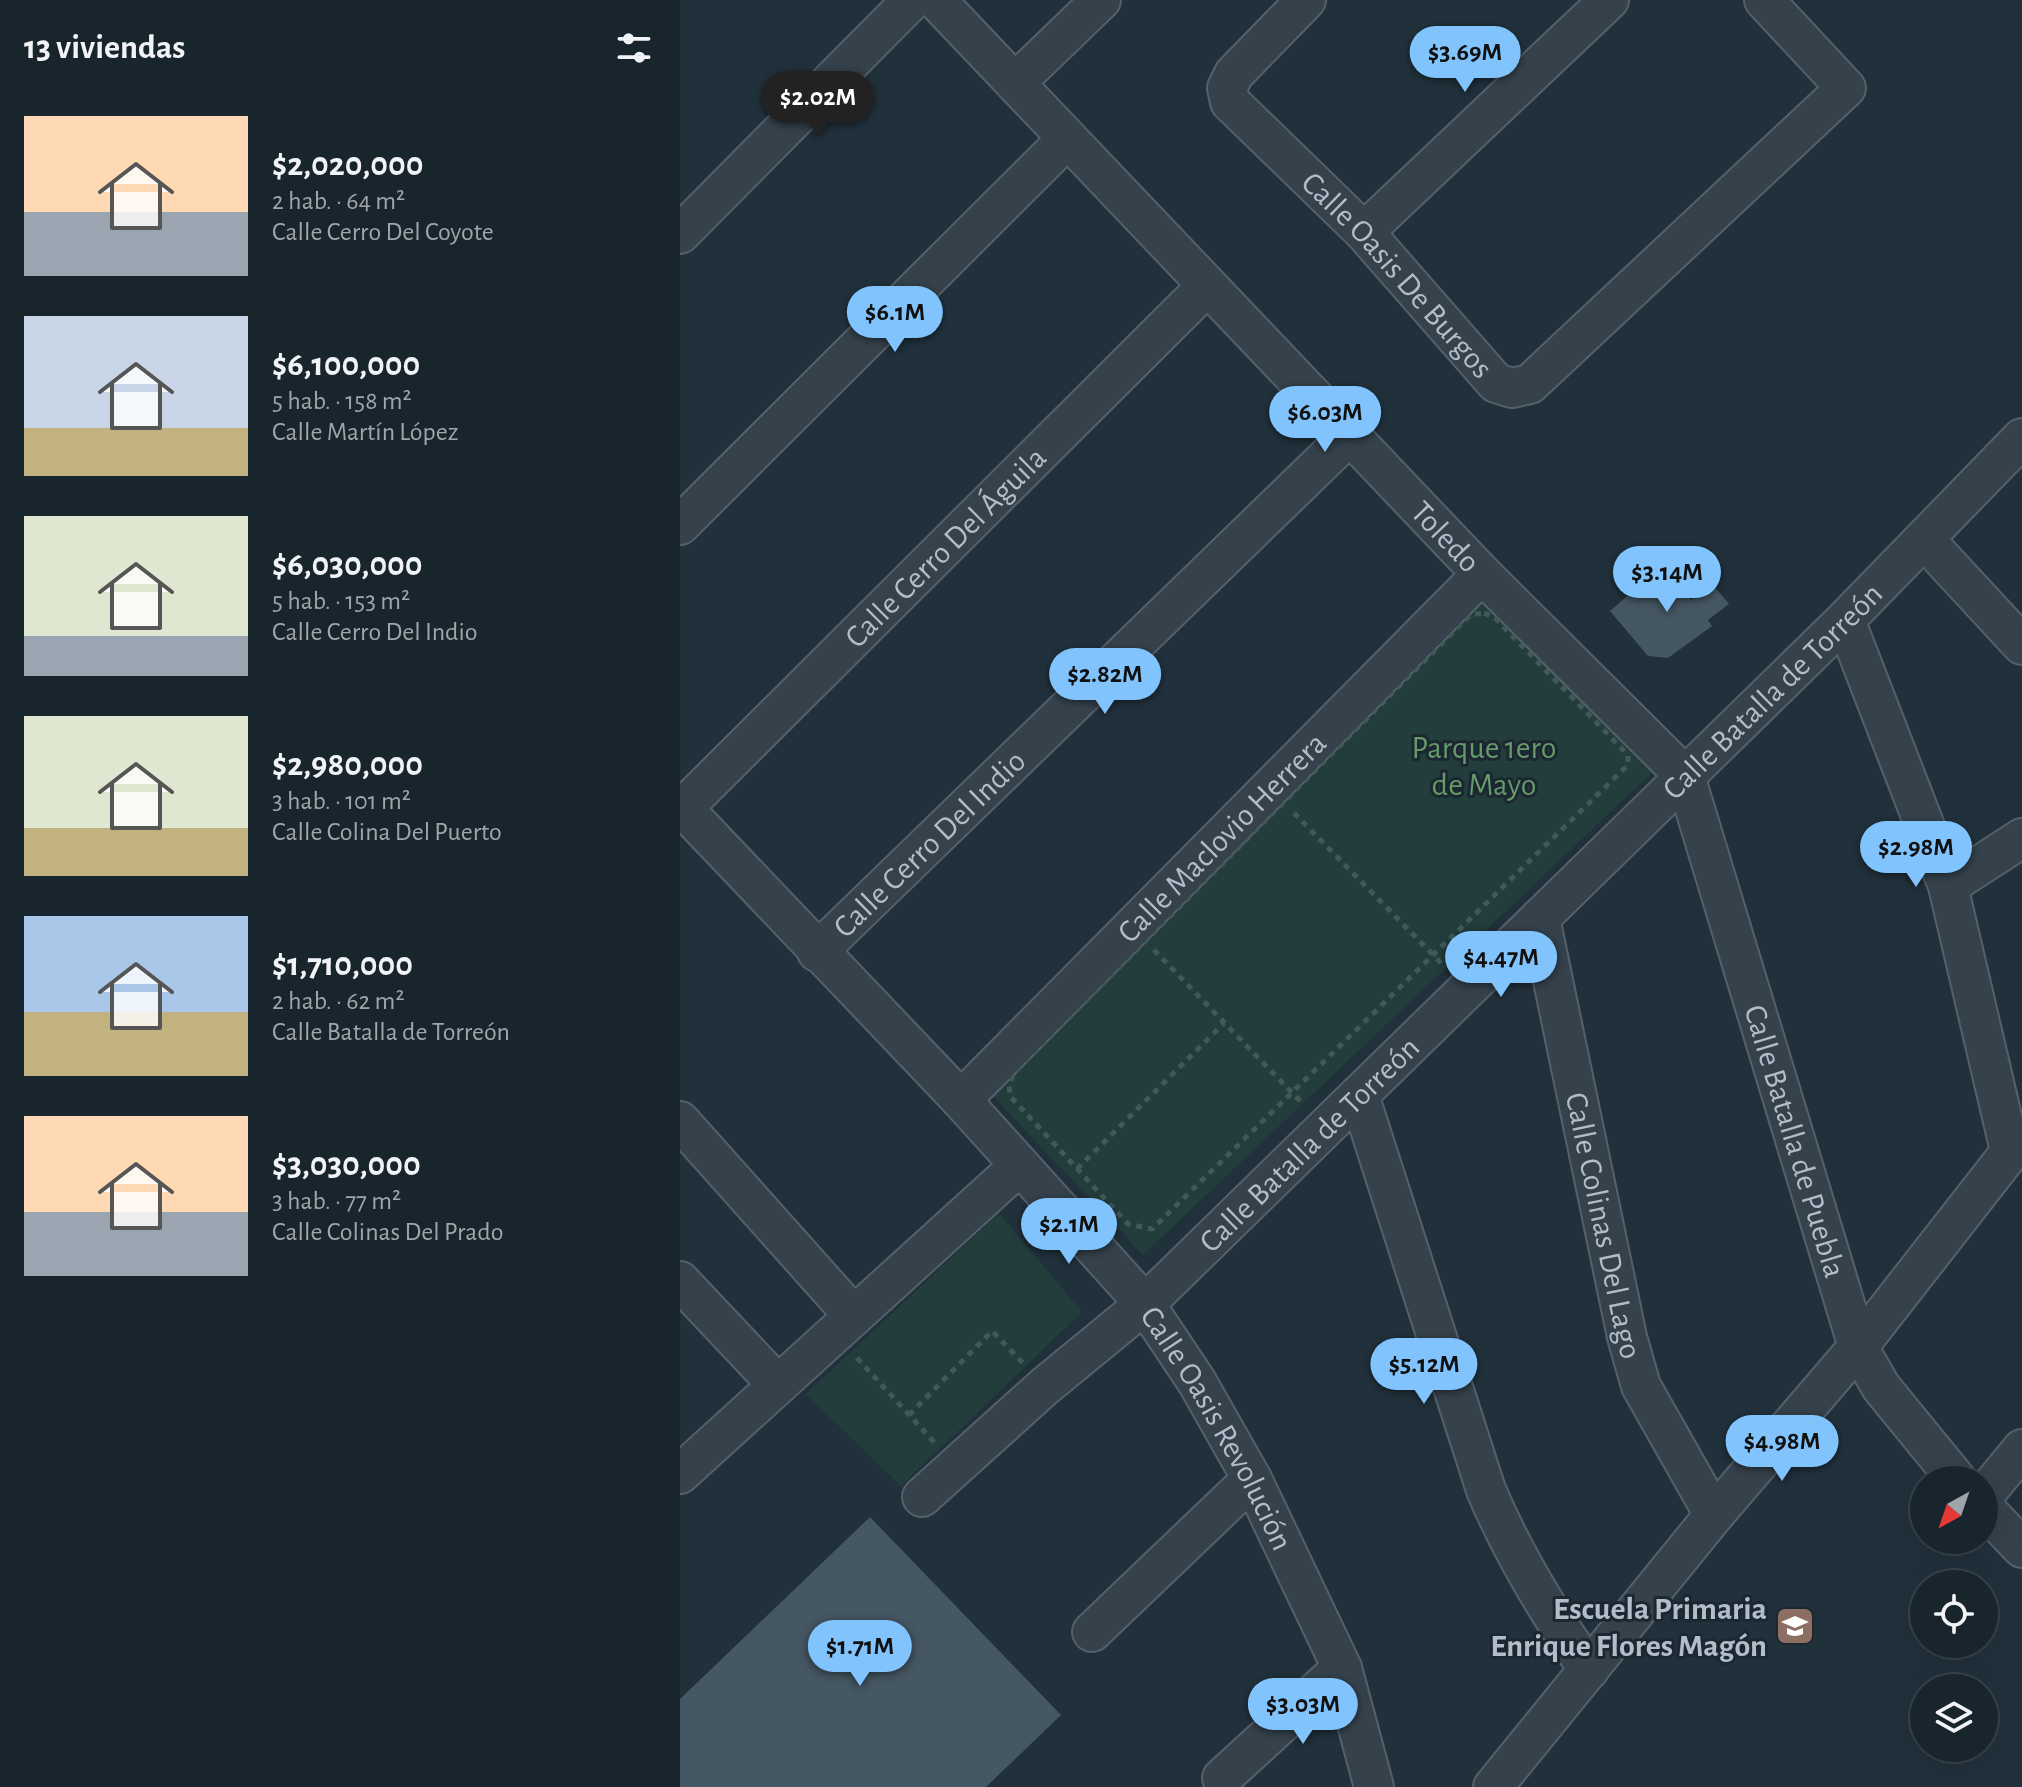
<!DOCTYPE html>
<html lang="es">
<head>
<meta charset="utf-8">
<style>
	:root { --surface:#19252d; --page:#222d35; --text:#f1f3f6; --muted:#9fa5aa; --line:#374249; --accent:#81c4fd }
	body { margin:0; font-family:"Alegreya Sans",sans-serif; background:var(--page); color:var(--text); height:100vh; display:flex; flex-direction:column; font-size:30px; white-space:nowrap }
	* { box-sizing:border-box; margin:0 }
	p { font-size:26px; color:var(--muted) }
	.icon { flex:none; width:44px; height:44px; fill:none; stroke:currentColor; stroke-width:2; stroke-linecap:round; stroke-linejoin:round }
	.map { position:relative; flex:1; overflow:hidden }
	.side { display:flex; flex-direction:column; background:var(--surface); width:680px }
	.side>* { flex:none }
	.needle { width:52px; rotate:220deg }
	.controls { position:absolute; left:1230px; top:1466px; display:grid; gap:16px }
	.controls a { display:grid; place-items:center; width:88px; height:88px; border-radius:50%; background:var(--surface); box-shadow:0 8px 32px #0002,0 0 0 2px var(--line); font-size:40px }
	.price { position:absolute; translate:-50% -68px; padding:0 18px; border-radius:28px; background:var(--accent); color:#111; font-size:26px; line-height:52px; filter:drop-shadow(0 2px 4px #0008) }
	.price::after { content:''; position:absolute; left:50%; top:48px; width:24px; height:18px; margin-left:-12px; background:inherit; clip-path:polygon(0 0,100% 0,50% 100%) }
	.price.selected { background:#222; color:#fff }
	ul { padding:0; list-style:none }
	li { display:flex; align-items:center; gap:24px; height:200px; padding:0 24px }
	li span { display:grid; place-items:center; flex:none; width:224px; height:160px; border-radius:0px; color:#555 }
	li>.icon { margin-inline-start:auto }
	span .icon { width:96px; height:96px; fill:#fffc; stroke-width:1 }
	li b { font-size:34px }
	h2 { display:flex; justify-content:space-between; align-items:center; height:96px; padding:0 24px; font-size:34px }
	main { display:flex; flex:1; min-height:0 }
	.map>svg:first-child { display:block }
	.green { fill:#233d3c }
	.building { fill:#455763 }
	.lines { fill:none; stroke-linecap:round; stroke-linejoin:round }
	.minor-casing { stroke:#54606a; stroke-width:42 }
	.path { stroke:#415a59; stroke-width:5; stroke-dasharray:6 6; stroke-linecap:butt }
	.minor { stroke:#35424c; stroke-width:38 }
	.labels { text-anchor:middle; stroke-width:6; stroke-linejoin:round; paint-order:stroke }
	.street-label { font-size:32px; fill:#b1bdc8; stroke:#1b2731 }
	.park-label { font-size:32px; fill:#669a6a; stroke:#1b2731 }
	.poi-label { font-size:32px; font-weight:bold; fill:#b1bdc8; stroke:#1b2731; text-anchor:end }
</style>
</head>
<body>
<main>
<section class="side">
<h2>13 viviendas<svg class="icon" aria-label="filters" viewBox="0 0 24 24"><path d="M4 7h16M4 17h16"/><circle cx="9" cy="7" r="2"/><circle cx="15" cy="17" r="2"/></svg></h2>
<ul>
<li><span style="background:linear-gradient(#ffd9b3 60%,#9aa5b1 0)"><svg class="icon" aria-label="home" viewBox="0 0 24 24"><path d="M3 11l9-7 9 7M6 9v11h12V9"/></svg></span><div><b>$2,020,000</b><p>2 hab. · 64 m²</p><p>Calle Cerro Del Coyote</p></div></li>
<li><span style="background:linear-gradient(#c9d6e8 70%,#c2b280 0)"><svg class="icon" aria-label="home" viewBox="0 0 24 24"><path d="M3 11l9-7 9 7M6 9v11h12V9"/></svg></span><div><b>$6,100,000</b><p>5 hab. · 158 m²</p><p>Calle Martín López</p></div></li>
<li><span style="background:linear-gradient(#dfe7d0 75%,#9aa5b1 0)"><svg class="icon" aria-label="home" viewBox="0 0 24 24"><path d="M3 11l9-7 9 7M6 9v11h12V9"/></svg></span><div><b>$6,030,000</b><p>5 hab. · 153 m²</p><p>Calle Cerro Del Indio</p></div></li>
<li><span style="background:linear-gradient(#dfe7d0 70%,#c2b280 0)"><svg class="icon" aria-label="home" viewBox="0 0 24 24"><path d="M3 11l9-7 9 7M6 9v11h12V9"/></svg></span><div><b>$2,980,000</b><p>3 hab. · 101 m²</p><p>Calle Colina Del Puerto</p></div></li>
<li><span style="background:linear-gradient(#a9c7e8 60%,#c2b280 0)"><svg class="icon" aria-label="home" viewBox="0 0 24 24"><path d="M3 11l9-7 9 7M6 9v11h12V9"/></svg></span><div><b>$1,710,000</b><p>2 hab. · 62 m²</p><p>Calle Batalla de Torreón</p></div></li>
<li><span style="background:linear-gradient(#ffd9b3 60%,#9aa5b1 0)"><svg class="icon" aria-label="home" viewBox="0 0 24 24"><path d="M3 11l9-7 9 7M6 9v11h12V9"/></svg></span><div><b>$3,030,000</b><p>3 hab. · 77 m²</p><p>Calle Colinas Del Prado</p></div></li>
</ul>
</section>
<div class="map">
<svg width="1342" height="1787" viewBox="0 0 1342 1787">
	<rect width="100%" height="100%" fill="#21313c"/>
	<g class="green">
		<path d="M803,596L976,769L463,1255L312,1095Z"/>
		<path d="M319,1213L402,1312L221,1486L126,1394Z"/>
	</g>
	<g class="building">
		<path d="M983,565L1011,600L1033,585L1049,604L1028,620L1032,626L988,658L968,656L930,611Z"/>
		<path d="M190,1517L381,1715L306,1787H0V1699Z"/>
	</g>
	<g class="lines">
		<defs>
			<g id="minor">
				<path id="s1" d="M256,0L802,574L1005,776L1178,1347L1201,1387L1277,1480"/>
				<path id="s2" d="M626,0L554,74L547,88L550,102L684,232L816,383L832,388L850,384L1166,88L1084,0"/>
				<path d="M335,83L421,0"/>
				<path d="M684,232L929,0"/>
				<path d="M0,234L232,0"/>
				<path d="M0,525L387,139"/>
				<path d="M1244,539L1342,645"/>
				<path d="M1165,620L1268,886L1330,1151"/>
				<path id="s3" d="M0,805L281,1100L465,1304L517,1382L572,1479L662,1668L694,1787"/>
				<path id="s4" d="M3,808L526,287"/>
				<path d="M1268,886L1342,838"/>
				<path id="s5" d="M860,918L947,1337L961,1386L1034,1515"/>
				<path id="s6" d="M137,952L670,435"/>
				<path d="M679,1095L806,1490C834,1556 868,1612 909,1670"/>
				<path id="s7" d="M281,1100L802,574"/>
				<path d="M0,1121L174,1316"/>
				<path d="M0,1281L97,1384"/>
				<path d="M0,1474L339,1166"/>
				<path d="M1304,1495L1342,1449"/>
				<path id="s8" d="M242,1497L365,1386L465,1304L1165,620L1342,438"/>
				<path d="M1304,1508L1342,1548"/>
				<path d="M412,1632L572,1479"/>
				<path d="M542,1778L662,1668"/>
				<path d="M813,1787L1034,1515L1178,1347L1342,1137"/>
			</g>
		</defs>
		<use href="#minor" class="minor-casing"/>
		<g class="path">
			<path d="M804,613L814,617L948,755V765L472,1229L448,1224L330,1096L329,1084L334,1073L790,615Z"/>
			<path d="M614,813L764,966"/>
			<path d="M474,950L623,1104"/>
			<path d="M397,1169L544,1023"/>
			<path d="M177,1358L254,1442"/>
			<path d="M229,1415L312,1331L344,1364"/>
		</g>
		<use href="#minor" class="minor"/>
	</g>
	<defs>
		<symbol id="school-square" viewBox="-11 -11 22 22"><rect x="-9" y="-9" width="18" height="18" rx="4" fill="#8d6e63" stroke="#1b2731"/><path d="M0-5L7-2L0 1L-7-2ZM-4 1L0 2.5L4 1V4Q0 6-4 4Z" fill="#fff"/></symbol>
	</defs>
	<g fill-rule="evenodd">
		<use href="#school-square" x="1093" y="1604" width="44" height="44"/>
	</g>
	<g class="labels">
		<g class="street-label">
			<text dy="11" stroke="none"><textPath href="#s2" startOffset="374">Calle Oasis De Burgos</textPath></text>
			<text dy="11" stroke="none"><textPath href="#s1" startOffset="740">Toledo</textPath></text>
			<text dy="11" stroke="none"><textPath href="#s4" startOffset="370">Calle Cerro Del Águila</textPath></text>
			<text dy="11" stroke="none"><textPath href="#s8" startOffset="1172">Calle Batalla de Torreón</textPath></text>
			<text dy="11" stroke="none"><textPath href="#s7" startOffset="370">Calle Maclovio Herrera</textPath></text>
			<text dy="11" stroke="none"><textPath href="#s6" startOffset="156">Calle Cerro Del Indio</textPath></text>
			<text dy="11" stroke="none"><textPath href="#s1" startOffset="1460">Calle Batalla de Puebla</textPath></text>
			<text dy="11" stroke="none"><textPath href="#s8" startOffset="524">Calle Batalla de Torreón</textPath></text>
			<text dy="11" stroke="none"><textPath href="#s5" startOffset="314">Calle Colinas Del Lago</textPath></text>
			<text dy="11" stroke="none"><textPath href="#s3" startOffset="826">Calle Oasis Revolución</textPath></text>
		</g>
		<g class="park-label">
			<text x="804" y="758">Parque 1ero<tspan x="804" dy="37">de Mayo</tspan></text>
		</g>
		<g class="poi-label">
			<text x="1087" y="1619">Escuela Primaria<tspan x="1087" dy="37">Enrique Flores Magón</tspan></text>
		</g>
	</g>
</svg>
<div class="controls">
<a><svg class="needle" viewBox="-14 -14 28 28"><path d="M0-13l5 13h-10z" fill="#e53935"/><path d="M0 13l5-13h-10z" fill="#9fa5aa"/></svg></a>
<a><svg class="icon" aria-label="locate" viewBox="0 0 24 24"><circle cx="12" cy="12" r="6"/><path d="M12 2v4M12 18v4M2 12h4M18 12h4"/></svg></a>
<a><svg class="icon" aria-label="layers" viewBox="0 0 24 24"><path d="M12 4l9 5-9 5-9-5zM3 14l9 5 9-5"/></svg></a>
</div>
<b class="price" style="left:785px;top:94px">$3.69M</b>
<b class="price selected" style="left:138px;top:139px">$2.02M</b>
<b class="price" style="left:215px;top:354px">$6.1M</b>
<b class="price" style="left:645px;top:454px">$6.03M</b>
<b class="price" style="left:987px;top:614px">$3.14M</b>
<b class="price" style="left:425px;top:716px">$2.82M</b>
<b class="price" style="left:1236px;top:889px">$2.98M</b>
<b class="price" style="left:821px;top:999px">$4.47M</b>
<b class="price" style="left:389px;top:1266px">$2.1M</b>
<b class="price" style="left:744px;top:1406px">$5.12M</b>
<b class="price" style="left:1102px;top:1483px">$4.98M</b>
<b class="price" style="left:180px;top:1688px">$1.71M</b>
<b class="price" style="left:623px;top:1746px">$3.03M</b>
</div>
</main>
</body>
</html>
